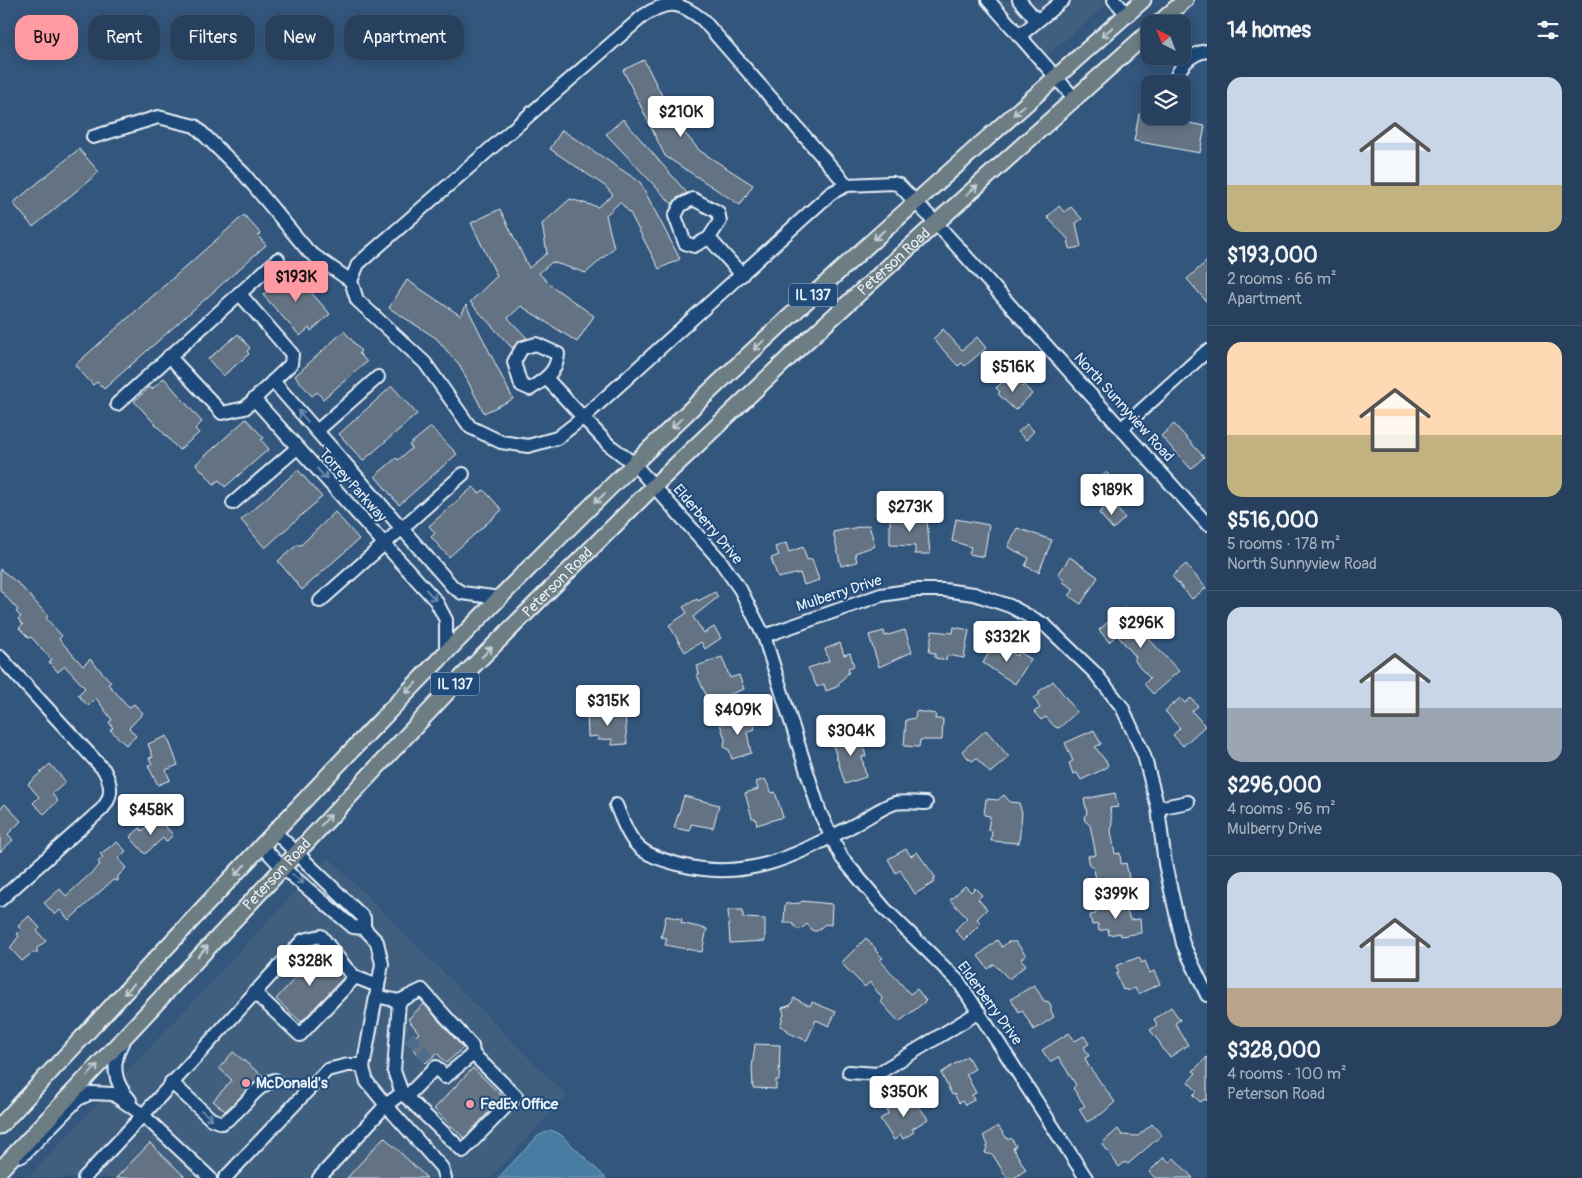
<!DOCTYPE html>
<html lang="en">
<head>
<meta charset="utf-8">
<style>
	:root { --surface:#26405e; --page:#2e4764; --text:#f1f3f6; --muted:#a4afbc; --line:#425973; --accent:#ff9aa2 }
	body { margin:0; font-family:Pangolin,sans-serif; background:var(--page); color:var(--text); height:100vh; display:flex; flex-direction:column; font-size:19px; white-space:nowrap }
	* { box-sizing:border-box; margin:0 }
	p { font-size:16px; color:var(--muted) }
	.icon { flex:none; width:28px; height:28px; fill:none; stroke:currentColor; stroke-width:2; stroke-linecap:round; stroke-linejoin:round }
	.map { position:relative; flex:1; overflow:hidden }
	.drawer { display:flex; flex-direction:column; background:var(--surface); width:375px }
	.drawer>* { flex:none }
	.hud { position:absolute; left:15px; top:15px; width:475px; height:45px; display:flex; gap:10px }
	.needle { width:32px; rotate:318deg }
	.buttons { position:absolute; left:1141px; top:15px; display:grid; gap:10px }
	.buttons a { display:grid; place-items:center; width:50px; height:50px; border-radius:10px; background:var(--surface); box-shadow:0 2px 12px #0003,0 0 0 1px var(--line); font-size:25px }
	.price { position:absolute; translate:-50% -42px; padding:0 11px; border-radius:5px; background:#fff; color:#222; font-size:16px; line-height:32px; filter:drop-shadow(0 1px 2px #0008) }
	.price::after { content:''; position:absolute; left:50%; top:30px; width:15px; height:11px; margin-left:-8px; background:inherit; clip-path:polygon(0 0,100% 0,50% 100%) }
	.price.on { background:var(--accent); color:#111 }
	ul { padding:0; list-style:none }
	li { display:grid; align-content:center; gap:10px; height:265px; padding:0 20px }
	li+li { border-top:1px solid var(--line) }
	li span { display:grid; place-items:center; height:155px; border-radius:15px; color:#555 }
	li>.icon { margin-inline-start:auto }
	span .icon { width:90px; height:90px; fill:#fffc; stroke-width:1 }
	li b { font-size:21px }
	h2 { display:flex; justify-content:space-between; align-items:center; height:60px; padding:0 20px; font-size:21px }
	.pill { padding:0 18px; border-radius:15px; background:var(--surface); box-shadow:0 2px 12px #0003,0 0 0 1px var(--line); font-size:18px; line-height:45px }
	.pill.on { background:var(--accent); color:#111 }
	main { display:flex; flex:1; min-height:0 }
	.map>svg:first-child { display:block }
	.built { fill:#415f7f }
	.water { fill:#477da3; stroke:#87abc5 }
	.building { fill:#637383; stroke:#e8f1f8 }
	.lines { fill:none; stroke-linecap:round; stroke-linejoin:round }
	.minor-tunnel { stroke:#4e6d8f; stroke-width:12; stroke-dasharray:12 6; stroke-linecap:butt }
	.minor-casing { stroke:#e8f1f8; stroke-width:16 }
	.major-casing { stroke:#e8f1f8; stroke-width:19 }
	.minor { stroke:#1f4a7a; stroke-width:12 }
	.major { stroke:#6d7d84; stroke-width:15 }
	.oneway { stroke:#c3ced5 }
	.oneway2 { stroke:#6f8dac }
	.poi-dot { fill:#ff9aa2; stroke:#1f4a7a; stroke-width:2 }
	.labels { text-anchor:middle; stroke-width:4; stroke-linejoin:round; paint-order:stroke }
	.shield { fill:#1f4a7a; stroke:#acbfd2; stroke-width:1 }
	.shield-label { font-size:14px; font-weight:bold; fill:#e8f1f8 }
	.street-label { font-size:15px; fill:#e8f1f8; stroke:#1f4a7a }
	.poi-label { font-size:15px; font-weight:bold; fill:#e8f1f8; stroke:#1f4a7a; text-anchor:start }
</style>
</head>
<body>
<main>
<div class="map">
<svg width="1207" height="1178" viewBox="0 0 1207 1178">
	<rect width="100%" height="100%" fill="#33567d"/>
	<filter id="ink" filterUnits="userSpaceOnUse"><feTurbulence type="fractalNoise" baseFrequency=".02" numOctaves="2"/><feDisplacementMap in="SourceGraphic" scale="10" xChannelSelector="R" yChannelSelector="G"/><feConvolveMatrix kernelMatrix="1 2 1 2 8 2 1 2 1" color-interpolation-filters="sRGB"/></filter>
	<g filter="url(#ink)">
		<g class="built">
			<path d="M999,0H1111L1048,55Z"/>
			<path d="M328,857L567,1096L490,1178H28Z"/>
		</g>
		<path class="water" d="M551,1130L560,1134L606,1178H498L538,1136Z"/>
		<g class="building">
			<path d="M644,60L676,123L700,151L753,185L740,205L665,156L623,70Z"/>
			<path d="M1139,114L1166,119L1167,116H1179L1178,121L1205,126L1200,153L1134,141Z"/>
			<path d="M623,119L687,193L677,198L672,204L606,134Z"/>
			<path d="M562,130L640,182L680,259L659,269L630,213L620,202L606,215L614,248L586,273L552,262L539,273L549,284L594,316L577,342L521,306L508,318L527,338L519,341L512,348L470,302L497,276L471,223L500,209L529,268L547,253L542,224L570,199L598,207L613,195L605,186L550,149Z"/>
			<path d="M79,149L99,172L33,227L13,203Z"/>
			<path d="M1059,206L1064,212L1071,207L1082,219L1076,223L1081,247L1070,249L1068,239L1047,217Z"/>
			<path d="M244,215L261,234L258,236L266,245L104,389L97,382L93,385L75,365Z"/>
			<path d="M1207,261V302L1187,279Z"/>
			<path d="M289,267L330,314L311,331L309,328L300,336L263,295L271,287L270,284Z"/>
			<path d="M407,280L461,316L466,305L513,399L484,413L460,366L436,338L389,308Z"/>
			<path d="M943,329L962,350L977,337L986,348L965,366L962,363L958,366L933,339Z"/>
			<path d="M344,331L361,351L359,353L367,362L323,399L317,392L312,396L295,376Z"/>
			<path d="M238,334L250,348L247,351L249,354L223,376L208,359Z"/>
			<path d="M1009,376L1022,387L1024,385L1032,394L1015,410L998,394L1000,392L996,388Z"/>
			<path d="M164,378L202,422L195,429L199,433L179,450L134,401L150,387L152,389Z"/>
			<path d="M392,386L417,414L363,461L339,434Z"/>
			<path d="M246,419L264,438L261,440L269,449L225,487L219,480L214,484L196,464Z"/>
			<path d="M1027,424L1034,431L1026,440L1018,432Z"/>
			<path d="M1174,424L1204,457L1191,469L1161,436Z"/>
			<path d="M431,427L457,454L399,505L375,476L396,458L398,460L412,448L409,445Z"/>
			<path d="M298,470L322,497L265,548L241,520Z"/>
			<path d="M1106,472L1122,490L1112,499L1096,481Z"/>
			<path d="M473,487L479,493L484,490L502,510L449,557L431,537L435,533L429,526Z"/>
			<path d="M1111,502L1125,518L1113,529L1099,513Z"/>
			<path d="M335,512L359,539L302,590L278,561L297,545H301Z"/>
			<path d="M912,515H922L927,520L930,554H915V546L890,545V517H912Z"/>
			<path d="M956,519L989,525L984,557L969,554L971,547L952,541Z"/>
			<path d="M869,525L875,546L855,553L857,562L841,566L833,532Z"/>
			<path d="M1017,528L1052,540L1039,572L1025,566L1029,558L1008,547Z"/>
			<path d="M786,543L789,552L803,547L807,560L812,559L819,580L804,585L800,573L778,578L771,558L779,555L775,547Z"/>
			<path d="M1070,557L1098,577L1081,604L1069,596L1074,589L1063,582L1064,580L1058,575Z"/>
			<path d="M1186,564L1206,588L1192,599L1172,576Z"/>
			<path d="M0,569L19,584L48,616L46,618L62,636L59,639L83,666L90,659L111,682L108,684L127,705L130,707L134,704L143,713L129,728L136,736L126,745L110,730L113,728L109,722L112,720L96,698L88,706L78,695L85,688L65,666L58,672L49,662L52,660L31,637L29,638L19,628L23,625L18,619L21,617L16,612L18,610L0,590Z"/>
			<path d="M715,592L718,597L693,617L704,633L714,627L721,638L705,649L701,642L685,652L669,625L687,613L683,607L697,599L698,601Z"/>
			<path d="M1124,608L1144,627L1142,629L1146,636L1179,671L1153,694L1144,684L1150,678L1139,667L1134,659L1136,657L1117,635L1109,642L1099,630Z"/>
			<path d="M954,627L969,630L964,658L947,655L946,660L935,658V653L929,652L932,631L953,633Z"/>
			<path d="M905,630L912,652L879,667L869,635L884,631L885,636Z"/>
			<path d="M840,643L844,655L850,653L854,666L848,668L849,672L838,684L839,686L826,691L824,684L817,687L808,668L829,661L825,649Z"/>
			<path d="M999,644L1017,656L1019,652L1031,659L1015,684L983,663L993,646Z"/>
			<path d="M722,657L730,678L739,675L744,689L709,702L697,675L699,674L697,666Z"/>
			<path d="M1053,681L1077,712L1059,728L1055,727L1046,717L1041,720L1034,712L1040,708L1034,698L1040,694L1038,692Z"/>
			<path d="M1180,698L1185,703L1191,698L1198,706L1192,711L1205,726L1183,746L1173,735L1180,728L1165,711Z"/>
			<path d="M916,711L936,714L935,719H943L942,740H920L919,747L904,746L906,720L915,718Z"/>
			<path d="M613,712H625L627,744L612,745V739L598,740V736L588,737L587,714Z"/>
			<path d="M751,715L755,729L747,732L751,753L732,759L729,750L724,747L725,739L720,724Z"/>
			<path d="M986,730L1009,757L990,773L976,758L973,761L969,759L962,751Z"/>
			<path d="M1094,730L1101,744L1095,747L1108,764L1106,768L1081,780L1077,773L1073,774L1069,763L1073,761L1065,743Z"/>
			<path d="M851,734V736L860,734L866,756L862,757L866,777L845,784L832,742Z"/>
			<path d="M167,736L178,765L166,770L170,780L158,785L148,766L152,764L149,758L153,757L148,744Z"/>
			<path d="M50,764L66,782L52,794L58,801L44,814L33,803L39,797L28,784Z"/>
			<path d="M765,779L772,793L775,792L783,817L757,825L755,818H752L745,793L758,789L756,782Z"/>
			<path d="M1115,793L1118,807L1110,808L1112,823L1111,831L1115,854L1120,853L1121,864L1126,863L1129,878L1097,883L1093,866H1090L1088,856L1096,855L1090,825L1085,821L1084,817L1087,813L1084,799Z"/>
			<path d="M1004,795L1010,802L1019,803L1022,813L1019,843L991,841L992,831L988,830L990,816L984,815L986,799L998,800Z"/>
			<path d="M684,796L719,805L713,828L691,824L690,831L674,828Z"/>
			<path d="M5,804L21,821L8,834L13,840L0,852V809Z"/>
			<path d="M158,818L173,835L166,842L163,838L145,854L130,837L140,828L142,831Z"/>
			<path d="M117,842L126,851L118,858L126,868L118,876V881L113,880L69,920L60,910L55,915L44,903L60,889L66,896L100,865L98,862L103,857L100,854Z"/>
			<path d="M906,849L911,856L917,852L936,878L933,879L935,882L915,894L900,870L896,873L888,859Z"/>
			<path d="M965,886L971,892L975,888L982,895L978,899L987,909L977,919L981,923L964,940L955,930L967,918L950,900Z"/>
			<path d="M802,901L832,904L831,925L825,924L817,931H813L807,924L801,929H797L792,923H784L785,904L800,903Z"/>
			<path d="M1124,901L1130,920L1140,919L1141,933L1121,936L1120,933L1109,935L1108,929L1099,931L1098,924L1092,925L1090,915L1096,914L1095,907Z"/>
			<path d="M728,910H743V918L765,919V941L730,943Z"/>
			<path d="M29,916L40,928L37,931L46,941L37,948V953H32L22,961L10,948L19,936L17,934L21,930L18,926Z"/>
			<path d="M666,916L682,919L681,923L707,929L702,952L665,945L667,938L661,937Z"/>
			<path d="M866,938L876,949L875,950L883,958L880,960L910,994L917,989L926,1001L899,1022L881,1002L882,998L870,982L865,987L841,963Z"/>
			<path d="M997,940L1002,947L1008,942H1016L1026,955L1021,959L1026,965L1009,979L994,964L988,969L978,956Z"/>
			<path d="M319,952L344,977L301,1022L276,999Z"/>
			<path d="M1139,957L1142,963L1145,961L1150,973L1154,971L1160,984L1138,994L1135,988L1127,991L1126,989L1123,990L1116,974L1119,972L1116,966Z"/>
			<path d="M1034,985L1044,1001L1049,1002L1051,1006V1011L1054,1017L1034,1030L1022,1010L1019,1012L1011,999Z"/>
			<path d="M794,998L810,1006L812,1002L836,1012L829,1026L816,1020L807,1040H805L787,1032L788,1030L780,1026L784,1014L782,1008L791,1005Z"/>
			<path d="M424,1004L463,1048L446,1063L437,1053L426,1063L408,1043L419,1033L408,1019Z"/>
			<path d="M1171,1007L1180,1020L1175,1023L1188,1045L1170,1057L1162,1049L1160,1043L1150,1030L1157,1025L1154,1019Z"/>
			<path d="M1069,1033L1075,1041L1084,1036L1089,1044L1084,1047L1089,1056L1085,1058L1088,1065L1115,1102L1103,1113L1087,1122L1079,1109L1085,1106L1073,1088L1076,1085L1066,1069L1058,1057L1050,1062L1042,1050Z"/>
			<path d="M755,1044L780,1045L779,1080H776V1089L753,1088L752,1068Z"/>
			<path d="M233,1052L263,1076L225,1111L213,1101L232,1080L219,1068Z"/>
			<path d="M967,1056L975,1069L966,1074L976,1093L972,1095L974,1100L965,1105L962,1101L959,1103L954,1094L952,1095L941,1073Z"/>
			<path d="M1207,1057V1101L1205,1099L1200,1102L1193,1095L1197,1091L1188,1082L1196,1073L1193,1071Z"/>
			<path d="M473,1068L503,1097L464,1138L434,1109Z"/>
			<path d="M910,1094L928,1119L912,1129L914,1132L903,1139L901,1135L894,1140L880,1119L888,1114L887,1111L898,1101Z"/>
			<path d="M1152,1124L1162,1135L1128,1164L1125,1162L1119,1167L1102,1143L1118,1129L1122,1135L1138,1136Z"/>
			<path d="M998,1126L1008,1140L1011,1138L1016,1146L1013,1148L1026,1170L1014,1178H1007L993,1155L985,1153L988,1144L983,1136Z"/>
			<path d="M384,1137L427,1178H347Z"/>
			<path d="M150,1143L186,1178H116Z"/>
			<path d="M1164,1157L1169,1162L1174,1158L1193,1178H1155L1149,1172Z"/>
		</g>
		<g class="lines">
			<path class="minor-tunnel" d="M397,1023L436,1067"/>
			<defs>
				<g id="minor">
					<path d="M988,0L1075,99"/>
					<path d="M1019,0L1037,21"/>
					<path d="M1114,0L1127,14"/>
					<path d="M1019,36L1063,0"/>
					<path d="M1174,84C1178,68 1190,53 1207,51"/>
					<path d="M93,137L158,117L195,126L244,174L309,252L351,281"/>
					<path d="M847,185L703,20C679,1 668,0 643,16L358,264L351,281L357,300L425,363L470,427L501,442L528,446L557,438L584,417L831,193L847,185L893,183L899,185L936,223L1207,524"/>
					<path d="M693,199L718,212L720,221L709,238L694,246L685,243L675,216L681,205Z"/>
					<path d="M709,238L742,275"/>
					<path d="M536,344L558,354C557,372 544,380 530,389L521,385L514,362L522,348Z"/>
					<path d="M169,356L222,413L245,408L291,364L292,354L239,293"/>
					<path d="M547,379L608,444L634,464L719,559L740,589L764,636L820,813L842,858L885,909L959,982L1086,1178"/>
					<path d="M273,381L453,587L462,593L500,598"/>
					<path d="M254,399L436,601L446,620V653"/>
					<path d="M117,404L278,259"/>
					<path d="M1122,428L1207,351"/>
					<path d="M317,431L378,377"/>
					<path d="M233,503L297,448"/>
					<path d="M320,601L463,474"/>
					<path d="M764,636L881,595L914,590H944L974,594L1010,606L1045,625L1095,673L1122,707L1144,755L1158,808L1165,864L1183,944L1207,995"/>
					<path d="M0,657L104,770C112,785 113,796 102,809L0,900"/>
					<path d="M616,805C633,847 636,853 681,865C749,882 796,855 854,825C867,818 882,807 895,803C904,801 916,803 926,803"/>
					<path d="M1158,808L1188,802"/>
					<path d="M262,846L282,867L353,927L364,928V918L275,832"/>
					<path d="M254,992L300,1035L355,977"/>
					<path d="M376,996L399,1001L422,990L472,1046L473,1054L516,1096L463,1151L402,1093L386,1105L442,1168L445,1178"/>
					<path d="M399,1001L394,1071L402,1093"/>
					<path d="M123,1041C111,1063 113,1082 130,1100"/>
					<path d="M849,1072L877,1074L979,1012"/>
					<path d="M171,1082L211,1119L222,1123C243,1112 252,1087 275,1080"/>
					<path d="M406,1097L436,1067L445,1077L473,1054"/>
					<path d="M143,1115L303,940L321,936L346,968L355,977L378,986"/>
					<path d="M22,1156L78,1099L91,1093L113,1094L143,1115"/>
					<path d="M84,1178L143,1115L210,1178"/>
					<path d="M225,1178L327,1070L348,1065H363"/>
					<path d="M319,1178L386,1105L367,1082L363,1068L382,964L377,942L364,928"/>
				</g>
				<g id="major">
					<path d="M1158,24L1185,0"/>
					<path d="M0,1126C209,902 416,676 636,462C800,302 972,152 1143,0"/>
					<path id="s1" d="M0,1170L454,685L654,486L798,349L936,223L1150,31"/>
				</g>
			</defs>
			<use href="#minor" class="minor-casing"/>
			<use href="#major" class="major-casing"/>
			<use href="#minor" class="minor"/>
			<use href="#major" class="major"/>
		</g>
		<defs><path id="oneway-shaft" d="M-6 0H5M1.5-3L5.5 0L1.5 3" fill="none" stroke-width="1.6" stroke-linecap="round" stroke-linejoin="round" transform="scale(1.25)"/></defs>
		<g class="oneway">
			<use href="#oneway-shaft" transform="translate(1107 32) rotate(138)"/>
			<use href="#oneway-shaft" transform="translate(1019 110) rotate(139)"/>
			<use href="#oneway-shaft" transform="translate(972 190) rotate(-42)"/>
			<use href="#oneway-shaft" transform="translate(879 235) rotate(138)"/>
			<use href="#oneway-shaft" transform="translate(759 345) rotate(137)"/>
			<use href="#oneway-shaft" transform="translate(677 423) rotate(136)"/>
			<use href="#oneway-shaft" transform="translate(600 498) rotate(135)"/>
			<use href="#oneway-shaft" transform="translate(487 652) rotate(-45)"/>
			<use href="#oneway-shaft" transform="translate(411 688) rotate(134)"/>
			<use href="#oneway-shaft" transform="translate(326 820) rotate(-47)"/>
			<use href="#oneway-shaft" transform="translate(240 870) rotate(133)"/>
			<use href="#oneway-shaft" transform="translate(203 951) rotate(-47)"/>
			<use href="#oneway-shaft" transform="translate(129 989) rotate(133)"/>
			<use href="#oneway-shaft" transform="translate(93 1070) rotate(-47)"/>
		</g>
		<g class="oneway2">
			<use href="#oneway-shaft" transform="translate(303 416) rotate(-131)"/>
			<use href="#oneway-shaft" transform="translate(322 474) rotate(48)"/>
			<use href="#oneway-shaft" transform="translate(431 595) rotate(48)"/>
			<use href="#oneway-shaft" transform="translate(298 879) rotate(39)"/>
			<use href="#oneway-shaft" transform="translate(207 1115) rotate(39)"/>
		</g>
	</g>
	<g class="poi-dot">
		<circle cx="246" cy="1083" r="5"/>
		<circle cx="470" cy="1104" r="5"/>
	</g>
	<g class="labels">
		<g class="shield">
			<rect x="789" y="283.5" width="48" height="23" rx="4"/>
			<rect x="431" y="672.5" width="48" height="23" rx="4"/>
		</g>
		<g class="shield-label">
			<text x="813" y="300">IL 137</text>
			<text x="455" y="689">IL 137</text>
		</g>
		<g class="street-label">
			<text dy="5" stroke="none"><textPath href="#s1" startOffset="1275">Peterson Road</textPath></text>
			<text transform="translate(1124 407) rotate(48)" y="5">North Sunnyview Road</text>
			<text transform="translate(353 485) rotate(48)" y="5">Torrey Parkway</text>
			<text transform="translate(708 524) rotate(50)" y="5">Elderberry Drive</text>
			<text dy="5" stroke="none"><textPath href="#s1" startOffset="810">Peterson Road</textPath></text>
			<text transform="translate(839 593) rotate(-18)" y="5">Mulberry Drive</text>
			<text dy="5" stroke="none"><textPath href="#s1" startOffset="405">Peterson Road</textPath></text>
			<text transform="translate(990 1003) rotate(54)" y="5">Elderberry Drive</text>
		</g>
		<g class="poi-label">
			<text x="256" y="1088">McDonald's</text>
			<text x="480" y="1109">FedEx Office</text>
		</g>
	</g>
</svg>
<div class="buttons">
<a><svg class="needle" viewBox="-14 -14 28 28"><path d="M0-13l5 13h-10z" fill="#e53935"/><path d="M0 13l5-13h-10z" fill="#a4afbc"/></svg></a>
<a><svg class="icon" aria-label="layers" viewBox="0 0 24 24"><path d="M12 4l9 5-9 5-9-5zM3 14l9 5 9-5"/></svg></a>
</div>
<b class="price" style="left:681px;top:138px">$210K</b>
<b class="price on" style="left:296px;top:303px">$193K</b>
<b class="price" style="left:1013px;top:393px">$516K</b>
<b class="price" style="left:1112px;top:516px">$189K</b>
<b class="price" style="left:910px;top:533px">$273K</b>
<b class="price" style="left:1141px;top:649px">$296K</b>
<b class="price" style="left:1007px;top:663px">$332K</b>
<b class="price" style="left:608px;top:727px">$315K</b>
<b class="price" style="left:738px;top:736px">$409K</b>
<b class="price" style="left:851px;top:757px">$304K</b>
<b class="price" style="left:151px;top:836px">$458K</b>
<b class="price" style="left:1116px;top:920px">$399K</b>
<b class="price" style="left:310px;top:987px">$328K</b>
<b class="price" style="left:904px;top:1118px">$350K</b>
<div class="hud">
<a class="pill on">Buy</a>
<a class="pill">Rent</a>
<a class="pill">Filters</a>
<a class="pill">New</a>
<a class="pill">Apartment</a>
</div>
</div>
<section class="drawer">
<h2>14 homes<svg class="icon" aria-label="filters" viewBox="0 0 24 24"><path d="M4 7h16M4 17h16"/><circle cx="9" cy="7" r="2"/><circle cx="15" cy="17" r="2"/></svg></h2>
<ul>
<li><span style="background:linear-gradient(#c9d6e8 70%,#c2b280 0)"><svg class="icon" aria-label="home" viewBox="0 0 24 24"><path d="M3 11l9-7 9 7M6 9v11h12V9"/></svg></span><div><b>$193,000</b><p>2 rooms · 66 m²</p><p>Apartment</p></div></li>
<li><span style="background:linear-gradient(#ffd9b3 60%,#c2b280 0)"><svg class="icon" aria-label="home" viewBox="0 0 24 24"><path d="M3 11l9-7 9 7M6 9v11h12V9"/></svg></span><div><b>$516,000</b><p>5 rooms · 178 m²</p><p>North Sunnyview Road</p></div></li>
<li><span style="background:linear-gradient(#c9d6e8 65%,#9aa5b1 0)"><svg class="icon" aria-label="home" viewBox="0 0 24 24"><path d="M3 11l9-7 9 7M6 9v11h12V9"/></svg></span><div><b>$296,000</b><p>4 rooms · 96 m²</p><p>Mulberry Drive</p></div></li>
<li><span style="background:linear-gradient(#c9d6e8 75%,#b9a48a 0)"><svg class="icon" aria-label="home" viewBox="0 0 24 24"><path d="M3 11l9-7 9 7M6 9v11h12V9"/></svg></span><div><b>$328,000</b><p>4 rooms · 100 m²</p><p>Peterson Road</p></div></li>
</ul>
</section>
</main>
</body>
</html>
